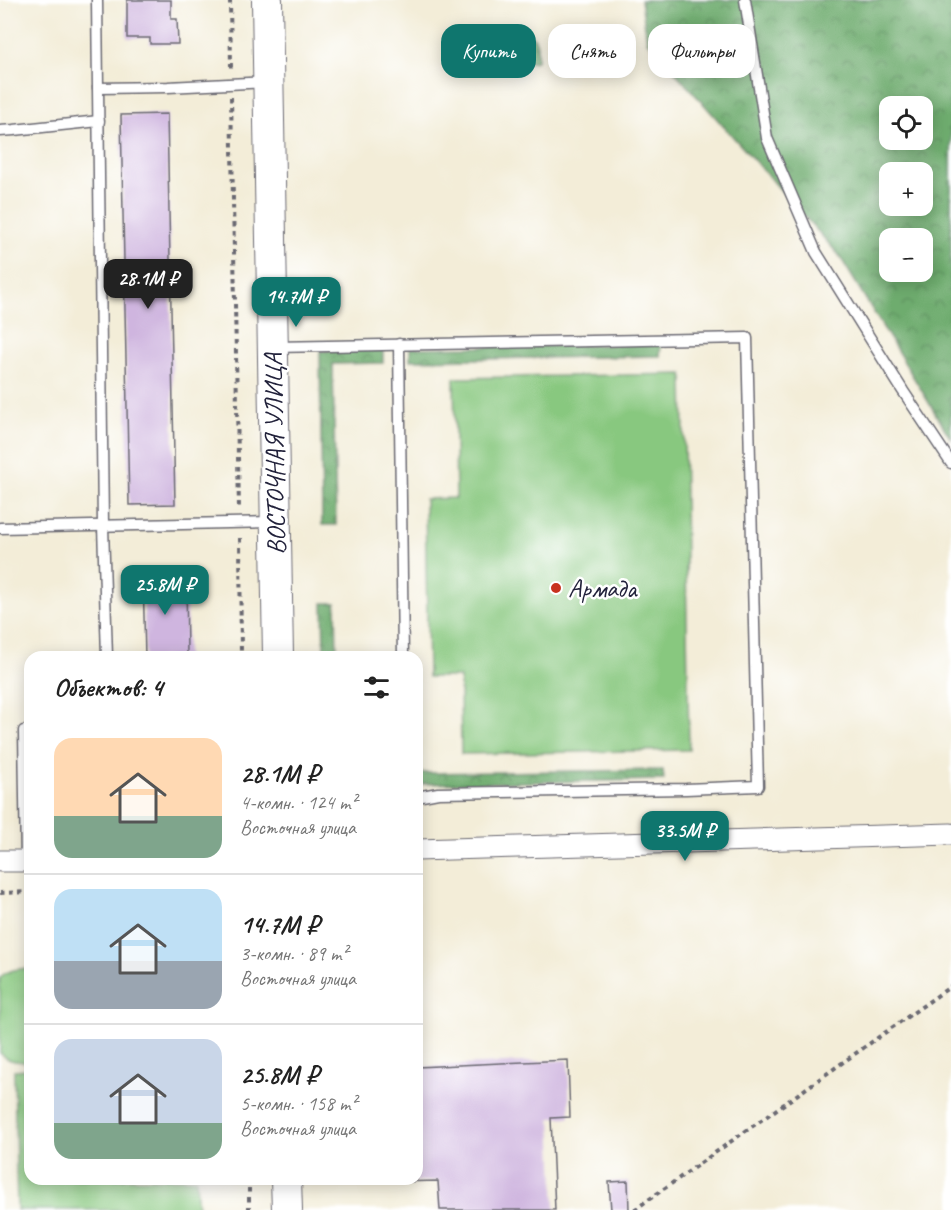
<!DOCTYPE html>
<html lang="ru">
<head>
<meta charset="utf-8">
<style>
	:root { --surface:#fff; --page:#f2f2f2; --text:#222; --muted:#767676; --line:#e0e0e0; --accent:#0f766e }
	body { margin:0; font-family:Caveat,sans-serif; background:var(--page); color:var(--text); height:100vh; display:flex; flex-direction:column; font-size:22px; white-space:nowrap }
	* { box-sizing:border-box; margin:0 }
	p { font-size:20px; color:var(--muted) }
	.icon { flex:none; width:33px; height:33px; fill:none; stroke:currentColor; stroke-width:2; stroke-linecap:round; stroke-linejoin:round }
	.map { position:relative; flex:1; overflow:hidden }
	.details { position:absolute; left:24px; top:651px; width:399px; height:534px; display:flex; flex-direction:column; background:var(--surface); border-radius:18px; box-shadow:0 3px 15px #0003 }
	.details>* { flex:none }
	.banner { position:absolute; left:441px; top:24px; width:420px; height:54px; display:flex; gap:12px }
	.controls { position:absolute; left:879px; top:96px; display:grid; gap:12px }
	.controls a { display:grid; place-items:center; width:54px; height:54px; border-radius:12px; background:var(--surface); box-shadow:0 3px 15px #0003; font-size:30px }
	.price { position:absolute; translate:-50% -51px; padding:0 14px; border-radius:12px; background:var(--accent); color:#fff; font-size:20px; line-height:39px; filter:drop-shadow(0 2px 3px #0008) }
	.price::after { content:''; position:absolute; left:50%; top:36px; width:18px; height:14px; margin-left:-9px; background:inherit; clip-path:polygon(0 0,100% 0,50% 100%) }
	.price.on { background:#222; color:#fff }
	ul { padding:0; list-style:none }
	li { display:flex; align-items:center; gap:18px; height:150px; padding:0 30px }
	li+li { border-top:2px solid var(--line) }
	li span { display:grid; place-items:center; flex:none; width:168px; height:120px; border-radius:18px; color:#555 }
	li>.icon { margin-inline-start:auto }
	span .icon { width:72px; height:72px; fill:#fffc; stroke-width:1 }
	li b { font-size:26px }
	h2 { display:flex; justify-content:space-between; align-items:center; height:72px; padding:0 30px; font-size:26px }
	.chip { padding:0 21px; border-radius:18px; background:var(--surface); box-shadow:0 3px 15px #0003; font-size:21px; line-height:54px }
	.chip.on { background:var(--accent); color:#fff }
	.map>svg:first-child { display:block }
	.grass { fill:#88c87f; stroke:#55755d; stroke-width:1.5 }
	.forest { fill:url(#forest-crowns); stroke:#486754; stroke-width:1.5; fill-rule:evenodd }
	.building { fill:#cfb5df }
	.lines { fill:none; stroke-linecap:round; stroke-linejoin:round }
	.service-casing { stroke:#6b6972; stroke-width:13 }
	.minor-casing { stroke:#6b6972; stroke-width:23 }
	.secondary-casing { stroke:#6b6972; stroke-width:32 }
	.path { stroke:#6b6972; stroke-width:4; stroke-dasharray:4.5 4.5; stroke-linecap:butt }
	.service { stroke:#fff; stroke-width:10 }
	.minor { stroke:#fff; stroke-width:21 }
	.secondary { stroke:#fff; stroke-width:30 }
	.poi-dot { fill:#c8321e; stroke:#fff; stroke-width:2 }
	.labels { text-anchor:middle; stroke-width:5; stroke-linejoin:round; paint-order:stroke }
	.street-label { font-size:26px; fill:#22223b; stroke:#fff }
	.poi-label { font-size:26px; fill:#22223b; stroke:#fff; text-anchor:start }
</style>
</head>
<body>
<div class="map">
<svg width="951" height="1210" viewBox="0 0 951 1210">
	<defs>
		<pattern id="forest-crowns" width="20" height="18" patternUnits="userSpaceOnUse" patternTransform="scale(1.5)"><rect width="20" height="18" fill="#6eac6e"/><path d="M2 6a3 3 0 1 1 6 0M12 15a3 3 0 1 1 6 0" fill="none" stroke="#5a8c5c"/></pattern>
	</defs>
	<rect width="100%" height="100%" fill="#fff"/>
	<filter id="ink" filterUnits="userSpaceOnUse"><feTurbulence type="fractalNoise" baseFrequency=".0167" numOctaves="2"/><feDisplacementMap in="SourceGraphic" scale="12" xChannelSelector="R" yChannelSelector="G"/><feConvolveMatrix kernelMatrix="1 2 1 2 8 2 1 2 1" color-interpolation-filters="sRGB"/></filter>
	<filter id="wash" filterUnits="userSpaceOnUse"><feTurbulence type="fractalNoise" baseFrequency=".008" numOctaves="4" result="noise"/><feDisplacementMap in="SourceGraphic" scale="24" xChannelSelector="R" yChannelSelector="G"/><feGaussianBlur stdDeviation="1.35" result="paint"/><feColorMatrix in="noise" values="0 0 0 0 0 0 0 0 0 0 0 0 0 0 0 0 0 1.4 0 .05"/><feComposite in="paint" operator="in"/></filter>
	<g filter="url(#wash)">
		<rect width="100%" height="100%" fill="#f3edd8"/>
		<g class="grass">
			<path d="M683,374L689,750L461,754L460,677H428L425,499L456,498L454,378Z"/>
			<path d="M19,969H30V1062C18,1062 9,1062 0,1053V978C5,972 11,970 19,969Z"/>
			<path d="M30,1069V1179H196L198,1210H17L14,1070Z"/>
		</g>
		<g class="forest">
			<path d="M641,0H951V439L839,255L647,41ZM890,106H922V140H890ZM890,172H922V206H890ZM890,238H922V272H890Z"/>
			<path d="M521,29C539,38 538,43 537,61L518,65L510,57L509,42Z"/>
			<path d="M661,344L660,356L410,360V348Z"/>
			<path d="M383,350V363L333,364L336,525H322L320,351Z"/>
			<path d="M323,603H336L337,657H324Z"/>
			<path d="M663,770L664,780L417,784V773Z"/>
		</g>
		<g id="blocks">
			<g class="building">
				<path d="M127,0H171V19H177L178,44H150V38H127Z"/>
				<path d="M167,114L175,504L129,505L121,115Z"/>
				<path d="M143,575H186L187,657H145Z"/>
				<path d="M568,1060L570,1117L551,1118L555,1210H440L438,1181L395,1182V1179H417V1067Z"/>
				<path d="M628,1181L629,1210H611L609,1182Z"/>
			</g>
		</g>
	</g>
	<g filter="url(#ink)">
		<use href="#blocks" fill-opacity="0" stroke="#6b6972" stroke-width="1.5"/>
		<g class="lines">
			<defs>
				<g id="service">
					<path d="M97,0L103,526L107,657"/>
					<path d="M745,0L767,138L816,252L903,391L951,463"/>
					<path d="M98,88L168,87L268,82"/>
					<path d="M0,131L14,130L99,121"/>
					<path d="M399,344L403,657"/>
					<path d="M274,347L747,338L758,786L686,789L438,793L417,797"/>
					<path d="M0,528L275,522"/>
					<path d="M26,861L24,731L30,730"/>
				</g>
				<g id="minor">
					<path d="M417,850L951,834"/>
					<path d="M0,861H30"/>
				</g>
				<g id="secondary">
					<path d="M267,0L278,657"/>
					<path d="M286,1179L287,1210"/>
				</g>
			</defs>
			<use href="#service" class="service-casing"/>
			<use href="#minor" class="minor-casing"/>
			<use href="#secondary" class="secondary-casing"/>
			<g class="path">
				<path d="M230,0L231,68"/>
				<path d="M231,97L239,509"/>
				<path d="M240,538L241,657"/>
				<path d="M0,893L30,892"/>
				<path d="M249,1179V1210"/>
				<path d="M634,1210L951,986"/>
			</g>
			<use href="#service" class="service"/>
			<use href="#minor" class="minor"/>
			<use href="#secondary" class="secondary"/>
		</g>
	</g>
	<circle class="poi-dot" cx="556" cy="588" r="6"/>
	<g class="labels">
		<g class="street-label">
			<text transform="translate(274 454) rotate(-91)" y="9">ВОСТОЧНАЯ УЛИЦА</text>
		</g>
		<g class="poi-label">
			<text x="568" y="597">Армада</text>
		</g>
	</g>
</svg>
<div class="controls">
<a><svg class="icon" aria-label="locate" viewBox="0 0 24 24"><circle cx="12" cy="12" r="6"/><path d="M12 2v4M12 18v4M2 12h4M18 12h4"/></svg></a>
<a>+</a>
<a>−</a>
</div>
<b class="price on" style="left:148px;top:310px">28.1M ₽</b>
<b class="price" style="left:296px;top:328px">14.7M ₽</b>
<b class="price" style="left:165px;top:616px">25.8M ₽</b>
<b class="price" style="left:685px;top:862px">33.5M ₽</b>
<div class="banner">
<a class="chip on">Купить</a>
<a class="chip">Снять</a>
<a class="chip">Фильтры</a>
</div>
<section class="details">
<h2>Объектов: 4<svg class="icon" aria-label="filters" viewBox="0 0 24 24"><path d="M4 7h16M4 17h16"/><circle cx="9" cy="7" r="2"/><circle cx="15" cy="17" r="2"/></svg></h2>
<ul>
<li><span style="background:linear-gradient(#ffd9b3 65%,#7fa58c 0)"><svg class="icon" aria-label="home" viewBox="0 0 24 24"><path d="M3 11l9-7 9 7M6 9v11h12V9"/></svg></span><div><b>28.1M ₽</b><p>4-комн. · 124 m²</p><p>Восточная улица</p></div></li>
<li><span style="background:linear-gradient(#bfe0f5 60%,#9aa5b1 0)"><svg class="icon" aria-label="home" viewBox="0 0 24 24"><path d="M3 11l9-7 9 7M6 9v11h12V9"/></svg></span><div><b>14.7M ₽</b><p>3-комн. · 89 m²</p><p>Восточная улица</p></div></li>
<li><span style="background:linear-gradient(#c9d6e8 70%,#7fa58c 0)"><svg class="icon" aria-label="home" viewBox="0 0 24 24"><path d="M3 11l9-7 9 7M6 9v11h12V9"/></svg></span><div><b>25.8M ₽</b><p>5-комн. · 158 m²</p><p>Восточная улица</p></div></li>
</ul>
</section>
</div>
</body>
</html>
